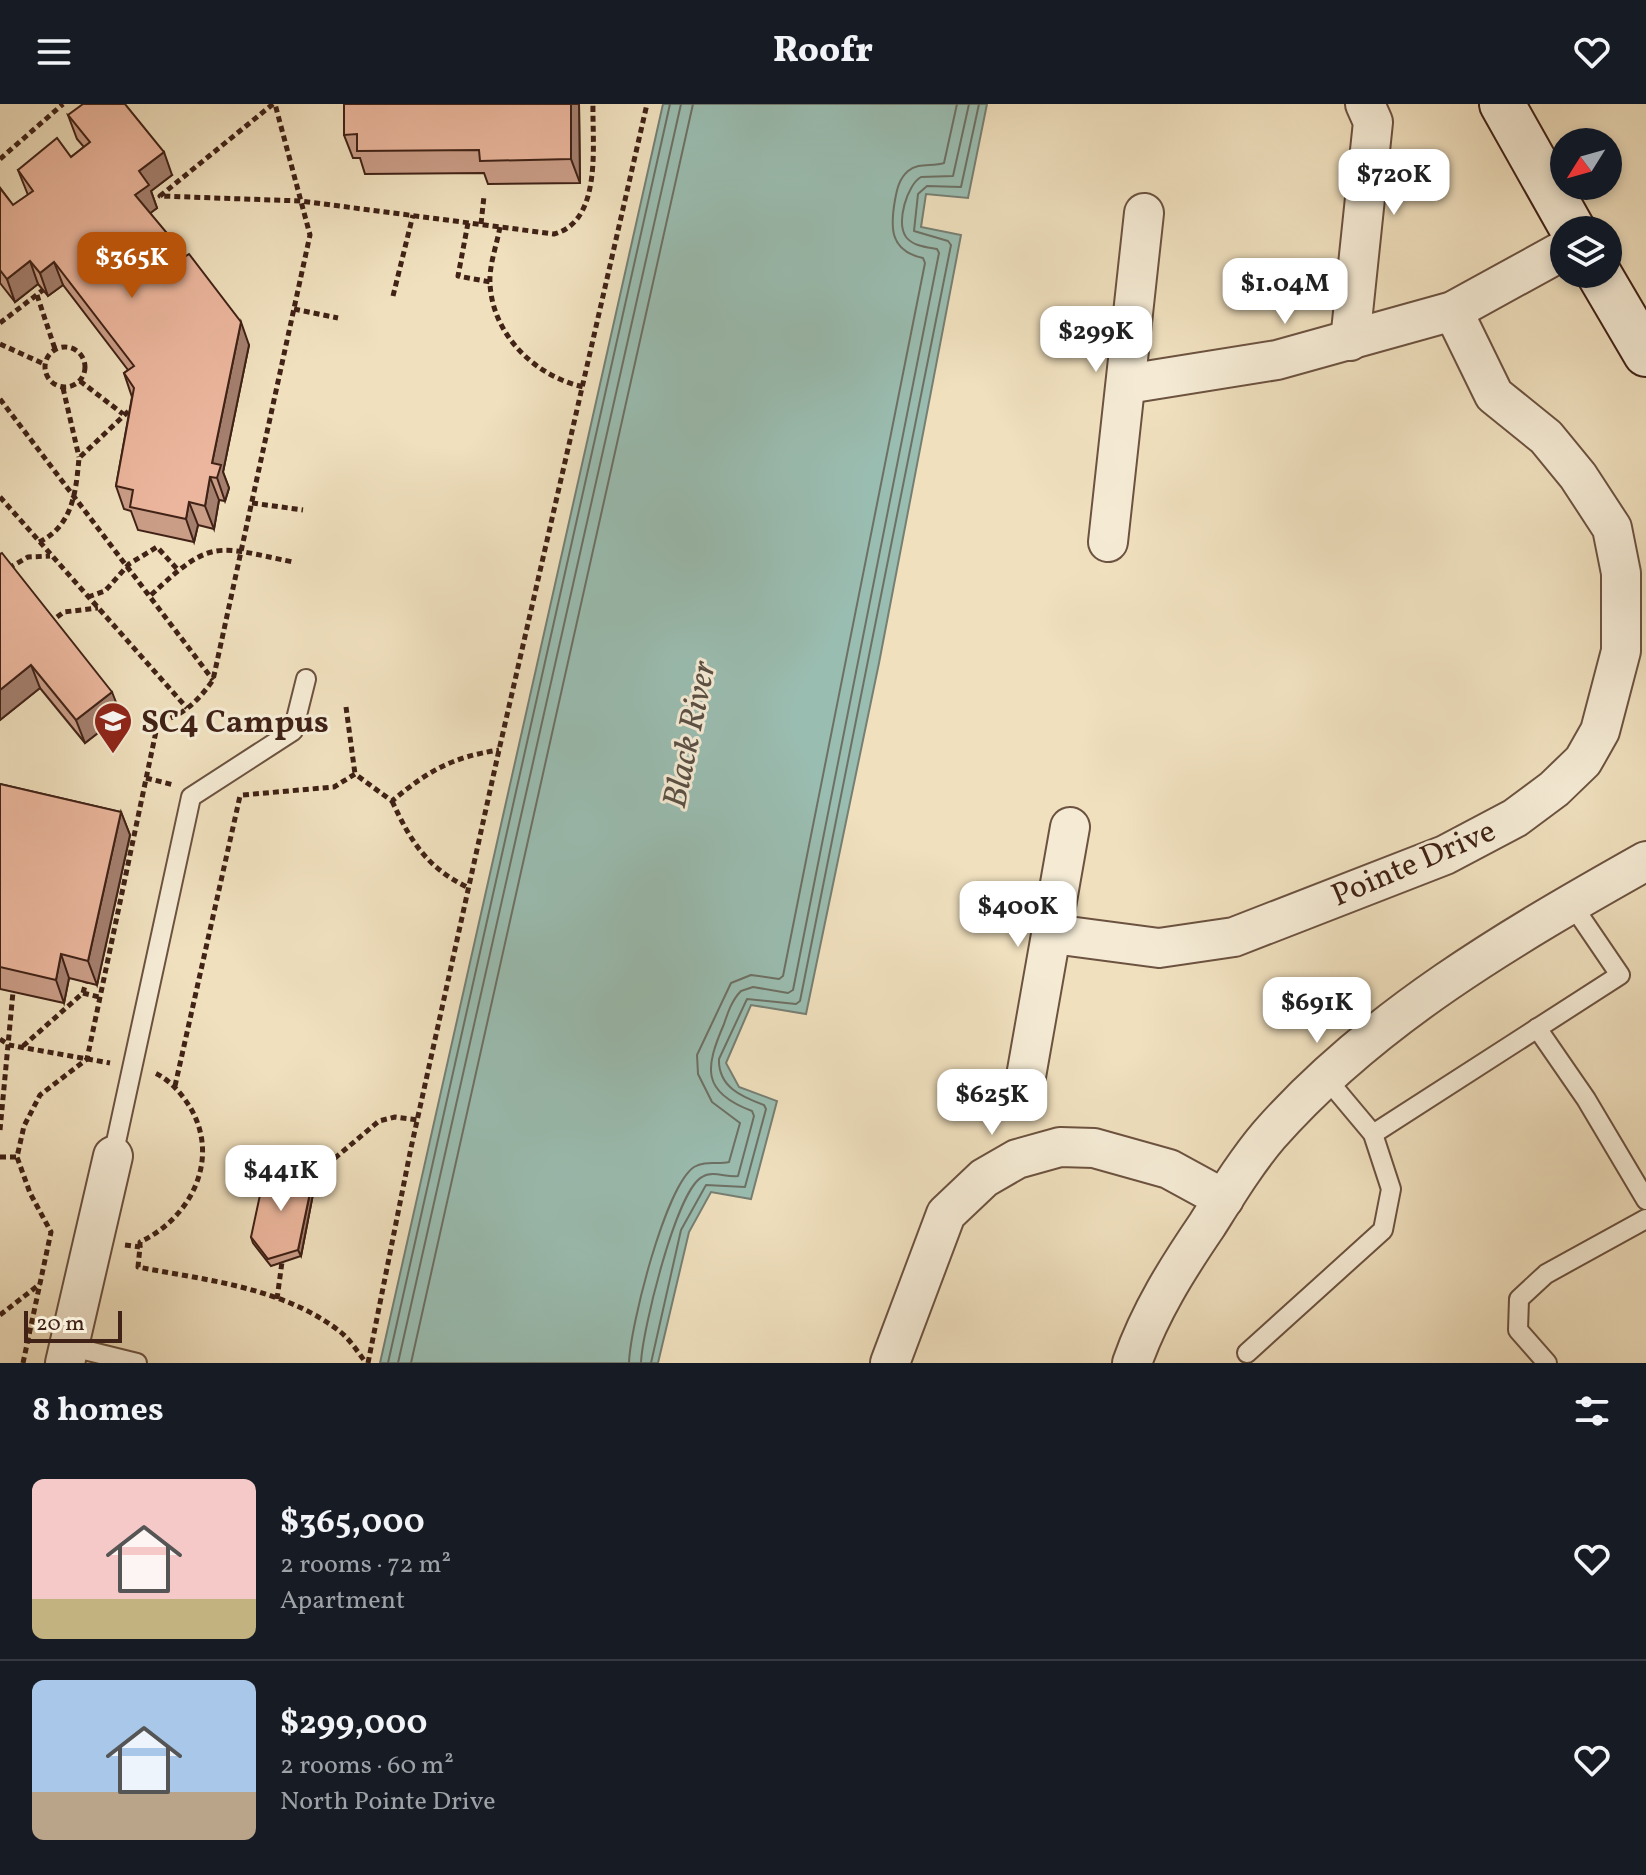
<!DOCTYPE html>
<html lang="en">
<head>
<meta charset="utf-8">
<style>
	:root { --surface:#171b24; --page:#242831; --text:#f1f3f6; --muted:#9ea1a6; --line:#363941; --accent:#b45309 }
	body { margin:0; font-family:Vollkorn,serif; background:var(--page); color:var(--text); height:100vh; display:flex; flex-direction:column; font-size:30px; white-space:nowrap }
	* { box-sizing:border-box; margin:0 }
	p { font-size:26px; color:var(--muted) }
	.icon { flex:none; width:44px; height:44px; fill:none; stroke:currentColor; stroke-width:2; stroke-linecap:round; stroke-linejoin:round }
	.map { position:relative; height:1259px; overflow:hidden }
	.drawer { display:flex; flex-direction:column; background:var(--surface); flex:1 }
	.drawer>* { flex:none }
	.needle { width:52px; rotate:233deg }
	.buttons { position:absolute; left:1550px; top:24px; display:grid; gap:16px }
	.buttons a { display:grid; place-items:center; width:72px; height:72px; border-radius:50%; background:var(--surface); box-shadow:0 4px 12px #0003; font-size:40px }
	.scale { position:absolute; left:24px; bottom:20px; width:98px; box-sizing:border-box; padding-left:8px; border:4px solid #402216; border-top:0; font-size:22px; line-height:28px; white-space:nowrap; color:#402216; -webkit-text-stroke:6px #f5ebd5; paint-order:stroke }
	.price { position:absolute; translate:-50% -68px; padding:0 18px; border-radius:16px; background:#fff; color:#222; font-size:26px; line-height:52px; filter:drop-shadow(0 2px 4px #0008) }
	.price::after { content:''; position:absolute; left:50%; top:48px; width:24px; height:18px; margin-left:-12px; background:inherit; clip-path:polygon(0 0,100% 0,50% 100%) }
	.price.current { background:var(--accent); color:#fff }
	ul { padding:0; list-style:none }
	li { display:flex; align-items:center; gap:24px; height:200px; padding:0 32px }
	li+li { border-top:2px solid var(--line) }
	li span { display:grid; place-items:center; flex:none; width:224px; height:160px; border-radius:12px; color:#555 }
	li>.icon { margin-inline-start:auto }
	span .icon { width:96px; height:96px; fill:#fffc; stroke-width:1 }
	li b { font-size:34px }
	h2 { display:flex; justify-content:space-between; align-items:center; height:96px; padding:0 32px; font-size:34px }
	header { display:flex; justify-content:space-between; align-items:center; height:104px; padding:0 32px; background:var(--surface); font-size:36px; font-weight:800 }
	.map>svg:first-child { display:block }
	.water { fill:#9abdb1; stroke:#767f73; stroke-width:2 }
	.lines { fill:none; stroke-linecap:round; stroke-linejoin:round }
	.shore { stroke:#6d7064; stroke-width:2 }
	.service-casing { stroke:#6c5240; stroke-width:22 }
	.minor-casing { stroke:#6c5240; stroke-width:42 }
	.secondary-casing { stroke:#402216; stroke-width:48 }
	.path { stroke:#402216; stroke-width:5; stroke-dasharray:6 4; stroke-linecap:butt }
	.service { stroke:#f5ebd5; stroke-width:18 }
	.minor { stroke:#f5ebd5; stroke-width:38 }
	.secondary { stroke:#f5ebd5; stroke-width:44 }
	.wall { fill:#ca9d87; stroke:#402216; stroke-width:2 }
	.shaded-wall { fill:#a47f6e; stroke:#402216; stroke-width:2 }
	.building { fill:#ebb69d; stroke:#402216; stroke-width:2 }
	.labels { text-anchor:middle; stroke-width:6; stroke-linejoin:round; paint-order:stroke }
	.poi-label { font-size:32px; font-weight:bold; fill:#402216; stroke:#f5ebd5; text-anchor:start }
	.street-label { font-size:32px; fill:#402216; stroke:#f5ebd5 }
	.water-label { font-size:34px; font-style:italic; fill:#5b5044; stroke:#f5ebd5 }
</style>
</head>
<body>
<header><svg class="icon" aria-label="menu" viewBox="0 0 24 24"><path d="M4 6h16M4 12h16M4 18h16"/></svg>Roofr<svg class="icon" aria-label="heart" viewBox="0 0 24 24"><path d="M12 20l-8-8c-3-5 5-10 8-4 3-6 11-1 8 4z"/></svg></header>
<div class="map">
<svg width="1646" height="1259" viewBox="0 0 1646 1259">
	<rect width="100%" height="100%" fill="#f0e0be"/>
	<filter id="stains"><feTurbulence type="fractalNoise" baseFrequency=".0025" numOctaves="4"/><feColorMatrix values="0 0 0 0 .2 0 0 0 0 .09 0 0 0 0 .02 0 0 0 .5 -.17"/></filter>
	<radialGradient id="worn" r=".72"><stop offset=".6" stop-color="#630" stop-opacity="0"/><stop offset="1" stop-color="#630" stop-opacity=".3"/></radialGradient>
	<path class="water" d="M663,0H987L968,94L926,90L921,123L961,131L879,559L806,910L751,901L726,959L739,983L777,997L751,1095L711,1088L689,1128L658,1259H380Z"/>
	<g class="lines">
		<g class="shore">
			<path d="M388,1259L670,0"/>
			<path d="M398,1259L681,0"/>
			<path d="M411,1259L693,0"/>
			<path d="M629,1259C630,1223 665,1083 694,1063C706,1056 717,1061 729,1058L740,1019L712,998L698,970L697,951L731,879L751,871L779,875L783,872L925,159L923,154C890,147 890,124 895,96C897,85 899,75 908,67C919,58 932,63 944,59L957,0"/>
			<path d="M641,1259C642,1228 676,1087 702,1073C713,1066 727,1074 738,1072L754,1012L752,1007C701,988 705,964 724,920C728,908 732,896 741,887L753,883L788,889L793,886L939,149L937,145C926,143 913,142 906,133C896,118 907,81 921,73L953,72L969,0"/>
			<path d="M651,1259L681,1126L706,1081L745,1083L766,1005L764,1001C742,993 718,983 719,955L747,895L796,900L800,897L951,141L948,137L914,127L918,90L927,82L961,83L979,0"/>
		</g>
		<defs>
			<g id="service">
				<path d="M1537,924L1586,995L1646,1096"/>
				<path d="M1373,1030L1620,871L1571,799"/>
				<path d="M113,1052L191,693L293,627L306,575"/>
				<path d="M68,1242L137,1259"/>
				<path d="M1247,1249L1383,1126L1391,1085L1373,1030L1326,974"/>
				<path d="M1547,1259L1518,1226L1519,1195L1546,1170L1646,1115"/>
			</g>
			<g id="minor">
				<path d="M1350,237L1373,18L1365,0"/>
				<path d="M1127,280L1277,256L1453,207L1564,146"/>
				<path d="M1108,438L1144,109"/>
				<path d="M1053,830L1159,844L1234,833L1445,751L1515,714L1554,685L1583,657L1600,627L1621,547V469L1612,424L1578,372L1546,333L1494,291L1453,207"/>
				<path d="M1025,978L1070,723"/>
				<path d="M65,1259L113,1052"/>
				<path d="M890,1259L946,1110L984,1074L1017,1055L1060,1043L1094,1044L1169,1065L1224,1095"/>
				<path d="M1132,1259C1150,1208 1177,1165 1207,1121C1226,1091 1246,1058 1269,1031C1373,913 1511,833 1646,757"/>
			</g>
			<g id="secondary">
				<path d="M1502,0L1573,126"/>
				<path d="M1599,170L1646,250"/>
			</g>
		</defs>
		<use href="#service" class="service-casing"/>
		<use href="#minor" class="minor-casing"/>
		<use href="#secondary" class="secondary-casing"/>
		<g class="path">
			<path d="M273,0L160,92L301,97L554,130C603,117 592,39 593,0"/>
			<path d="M0,55L63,0"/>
			<path d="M468,119L458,172L490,178"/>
			<path d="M481,120L484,92"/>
			<path d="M500,123C497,140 489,161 490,179C492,231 536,273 584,283"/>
			<path d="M37,191L55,245"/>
			<path d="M393,192L413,111"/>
			<path d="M294,205L338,214"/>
			<path d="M0,219L43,186"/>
			<path d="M0,240L44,260"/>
			<circle cx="65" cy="263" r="20"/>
			<path d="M80,277L123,310"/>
			<path d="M63,284L79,353"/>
			<path d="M0,295L213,576"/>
			<path d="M0,393L187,604"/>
			<path d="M252,399L303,406"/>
			<path d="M39,438C73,422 76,387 79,354L134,302"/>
			<path d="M0,469L28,453L50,452"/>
			<path d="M151,491C212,434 215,442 293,458"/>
			<path d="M88,493L105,487L129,460L157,443L178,466"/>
			<path d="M49,519L64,508L98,504"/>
			<path d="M346,603L355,670"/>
			<path d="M146,674L174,681"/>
			<path d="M243,691L334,683L355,670L392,697C428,667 452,653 499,646"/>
			<path d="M392,697C411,738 427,764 469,784"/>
			<path d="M83,889L99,893"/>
			<path d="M0,935L9,941L110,959"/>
			<path d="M23,942L83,889L86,878"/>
			<path d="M175,982L240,692"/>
			<path d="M0,1026L13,888"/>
			<path d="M0,1053H17"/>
			<path d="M304,1080L379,1017L395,1013L418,1016"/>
			<path d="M125,1141L140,1143L138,1163C205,1176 281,1183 338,1226C349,1234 358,1248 366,1259"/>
			<path d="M140,1143V1138C191,1114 221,1055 190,1003C181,989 170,976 155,969"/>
			<path d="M277,1195L282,1158"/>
			<path d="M0,1211L40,1180"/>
			<path d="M23,1259L51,1128L30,1089L17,1053L24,1022L40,991L87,955L158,618C182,613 199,596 213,576L310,131L275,0"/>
			<path d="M368,1259L411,1044L499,646L647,0"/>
		</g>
		<use href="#service" class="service"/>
		<use href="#minor" class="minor"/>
		<use href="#secondary" class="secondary"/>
	</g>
	<g class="wall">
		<path d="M344,0H579L580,79L488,80L484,69L365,70L360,54H353L344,31Z"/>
		<path d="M68,11L172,71L151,87L157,104L150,109L249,241L223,368L229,384L225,397L219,396L214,425L198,421L194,438L138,426L131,407L124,405L116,382L132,293L124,269L128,266L63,181L48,192L38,180L15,198L0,179V84L13,101L28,91L18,66L71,53L84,43L77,35Z"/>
		<path d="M0,450L121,611L85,639L40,584L0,616Z"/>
		<path d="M0,680L121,708L130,731L97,881L69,874L64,899L0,885Z"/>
		<path d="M311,1084L313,1090L301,1152L271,1162L253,1139L251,1133Z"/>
	</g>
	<g class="shaded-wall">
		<path d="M571,0H579L580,79L571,55Z"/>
		<path d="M164,48L172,71L151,87L157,104L144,114L135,91L139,67Z"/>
		<path d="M30,157L38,180L15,198L7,175Z"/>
		<path d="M54,158L63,181L48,192L40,169Z"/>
		<path d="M241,218L249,241L223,368L229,384L225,397L212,359Z"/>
		<path d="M210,373L219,396L214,425L205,402Z"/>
		<path d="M189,398L198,421L194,438L186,415Z"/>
		<path d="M31,561L40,584L0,616V586Z"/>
		<path d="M112,588L121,611L85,639L76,616Z"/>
		<path d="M121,708L130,731L97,881L88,857Z"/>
		<path d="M61,850L69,874L64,899L56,876Z"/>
		<path d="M311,1084L313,1090L301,1152L298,1146Z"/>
	</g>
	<g class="building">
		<path d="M83,0H125L164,48L139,67L149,81L135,91L186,152L189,150L241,218L212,359L221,361L217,374L210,373L205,402L189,398L186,415L130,403L133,386L116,382L134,284L124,269L134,262L54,158L40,169L30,157L7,175L0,166V84L13,101L33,87L18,66L57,34L71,53L90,38L68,11Z"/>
		<path d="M344,0H571V55L480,57L479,46L357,47V30L344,31Z"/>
		<path d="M2,449L112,588L76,616L31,561L0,586V450Z"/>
		<path d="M0,680L121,708L88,857L61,850L56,876L0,863Z"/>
		<path d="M289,1060L311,1084L298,1146L268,1155L251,1133L263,1077Z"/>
	</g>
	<defs>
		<symbol id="university-pin" viewBox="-11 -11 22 30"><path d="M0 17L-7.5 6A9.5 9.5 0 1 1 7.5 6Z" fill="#8f2418" stroke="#f5ebd5"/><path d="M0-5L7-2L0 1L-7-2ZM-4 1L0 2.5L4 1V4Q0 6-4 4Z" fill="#fff"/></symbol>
	</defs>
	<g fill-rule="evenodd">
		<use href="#university-pin" x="91" y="595" width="44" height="60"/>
	</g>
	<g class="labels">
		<g class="poi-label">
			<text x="141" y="628">SC4 Campus</text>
		</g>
		<g class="street-label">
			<text transform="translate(1413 758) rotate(-23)" y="11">Pointe Drive</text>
		</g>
		<g class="water-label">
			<text transform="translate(688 630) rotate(-78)" y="12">Black River</text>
		</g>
	</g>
	<rect width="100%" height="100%" filter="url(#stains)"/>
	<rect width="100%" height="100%" fill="url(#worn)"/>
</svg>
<div class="buttons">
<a><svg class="needle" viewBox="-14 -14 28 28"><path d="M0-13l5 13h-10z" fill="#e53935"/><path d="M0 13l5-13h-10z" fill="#9ea1a6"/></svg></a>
<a><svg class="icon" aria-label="layers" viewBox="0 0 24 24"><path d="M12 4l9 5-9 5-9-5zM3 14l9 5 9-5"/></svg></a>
</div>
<div class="scale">20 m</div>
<b class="price" style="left:1394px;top:113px">$720K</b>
<b class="price current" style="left:132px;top:196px">$365K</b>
<b class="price" style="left:1285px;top:222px">$1.04M</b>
<b class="price" style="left:1096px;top:270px">$299K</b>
<b class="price" style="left:1018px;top:845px">$400K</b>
<b class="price" style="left:1317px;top:941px">$691K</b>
<b class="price" style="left:992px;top:1033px">$625K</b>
<b class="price" style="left:281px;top:1109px">$441K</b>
</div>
<section class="drawer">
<h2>8 homes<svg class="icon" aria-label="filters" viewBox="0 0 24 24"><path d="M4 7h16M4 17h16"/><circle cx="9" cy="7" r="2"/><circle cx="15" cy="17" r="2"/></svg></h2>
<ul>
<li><span style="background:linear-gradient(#f6c9c9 75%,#c2b280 0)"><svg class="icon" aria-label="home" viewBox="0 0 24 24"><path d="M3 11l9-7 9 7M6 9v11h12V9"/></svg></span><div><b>$365,000</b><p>2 rooms · 72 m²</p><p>Apartment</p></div><svg class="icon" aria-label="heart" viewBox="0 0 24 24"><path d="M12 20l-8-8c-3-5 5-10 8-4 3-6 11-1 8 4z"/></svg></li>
<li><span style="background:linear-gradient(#a9c7e8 70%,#b9a48a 0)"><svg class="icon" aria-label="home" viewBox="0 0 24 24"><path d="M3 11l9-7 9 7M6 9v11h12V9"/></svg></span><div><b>$299,000</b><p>2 rooms · 60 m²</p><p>North Pointe Drive</p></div><svg class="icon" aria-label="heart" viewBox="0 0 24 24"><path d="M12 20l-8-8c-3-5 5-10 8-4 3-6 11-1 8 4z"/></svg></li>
</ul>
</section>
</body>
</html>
